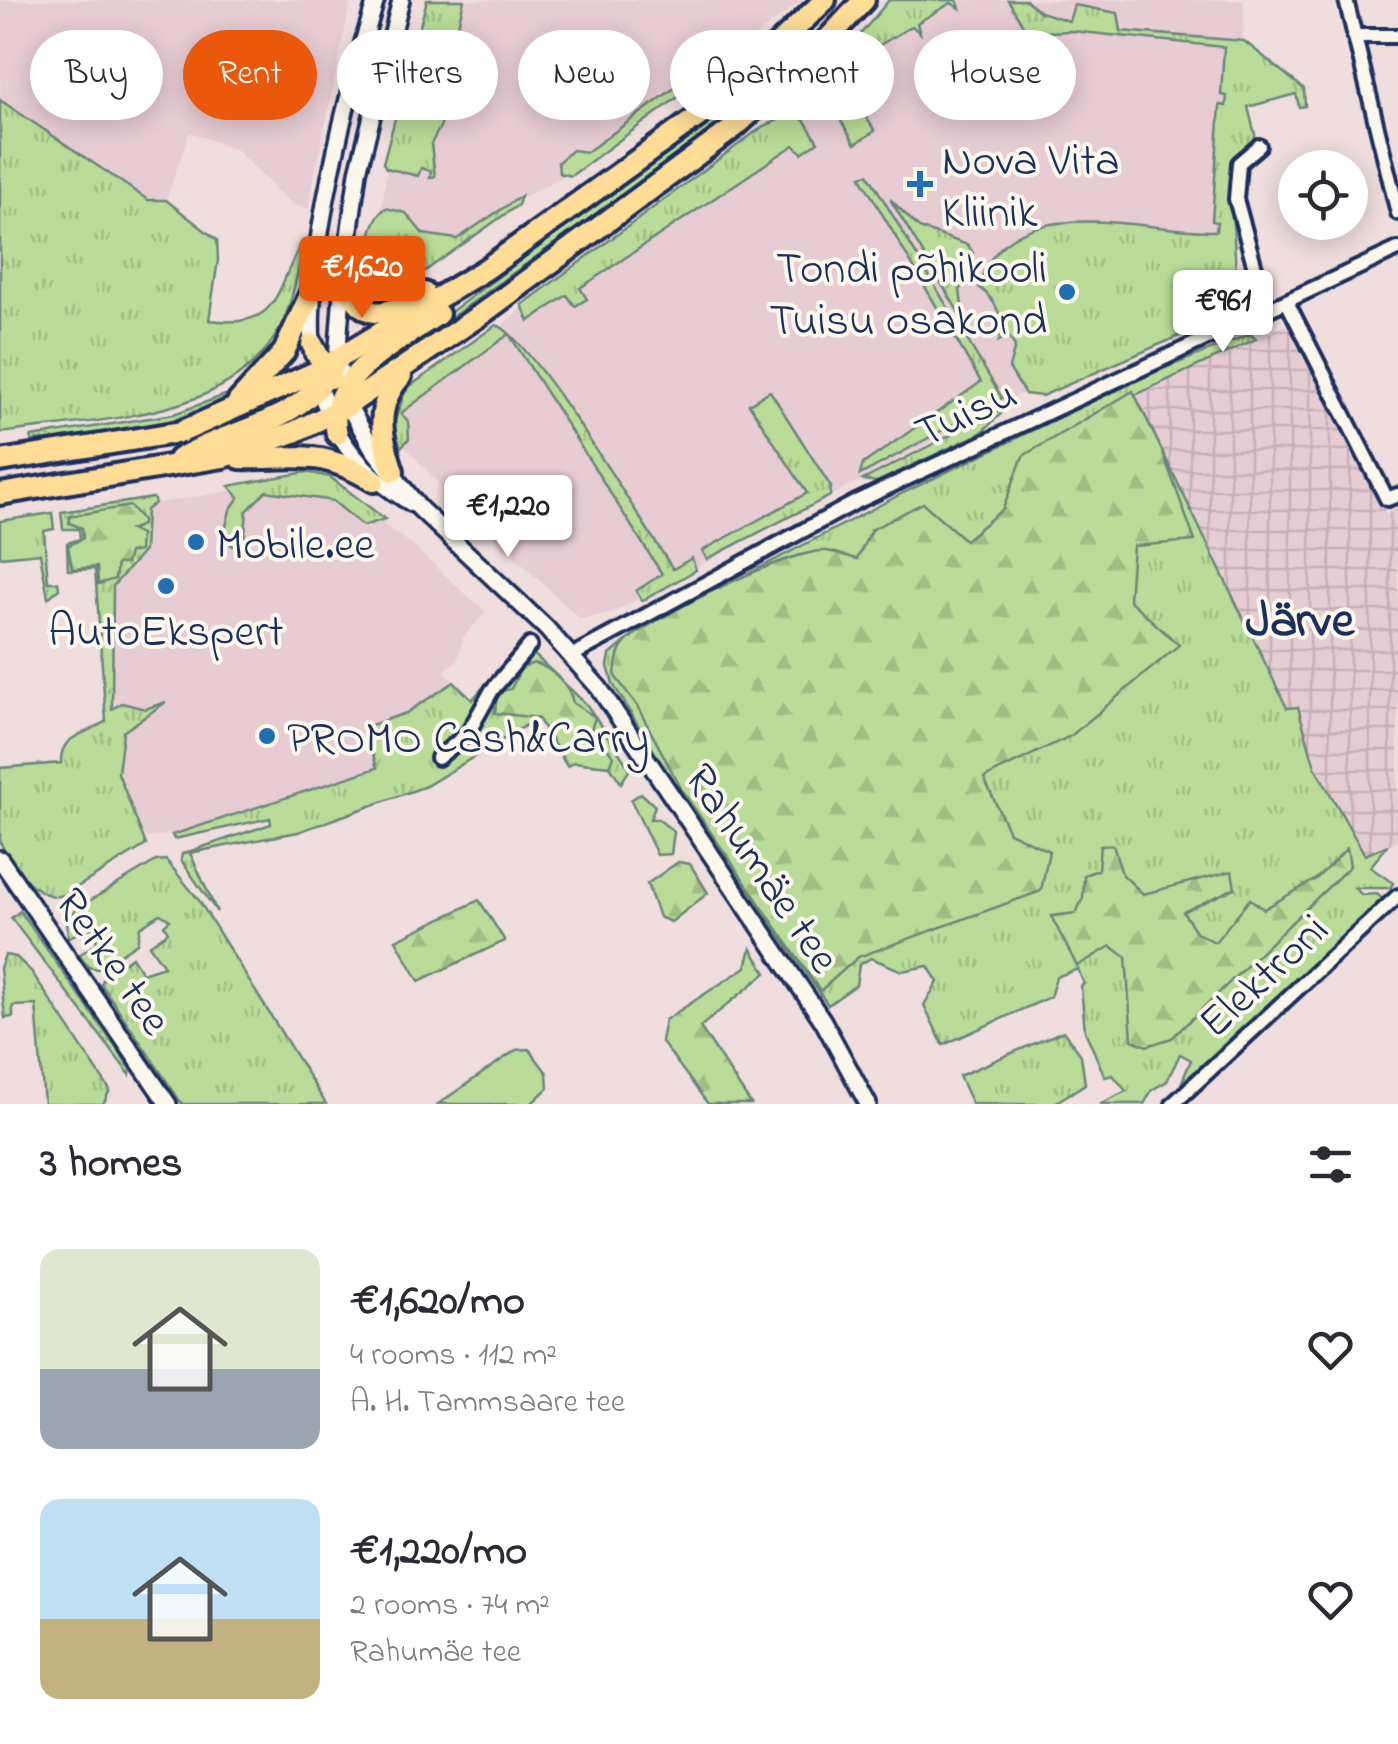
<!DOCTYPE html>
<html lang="en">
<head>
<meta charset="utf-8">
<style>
	:root { --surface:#fff; --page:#f2f2f3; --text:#2b2b33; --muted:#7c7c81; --accent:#ea580c }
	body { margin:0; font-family:"Indie Flower",sans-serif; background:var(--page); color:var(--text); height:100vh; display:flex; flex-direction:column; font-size:38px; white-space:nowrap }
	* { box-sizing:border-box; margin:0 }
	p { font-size:32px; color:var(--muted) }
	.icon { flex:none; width:55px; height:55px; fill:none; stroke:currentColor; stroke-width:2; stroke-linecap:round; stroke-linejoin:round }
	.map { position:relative; height:1104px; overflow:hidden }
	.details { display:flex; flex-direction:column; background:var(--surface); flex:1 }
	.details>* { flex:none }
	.top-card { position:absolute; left:30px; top:30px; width:1340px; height:90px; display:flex; gap:20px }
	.tools { position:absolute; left:1278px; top:150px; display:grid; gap:20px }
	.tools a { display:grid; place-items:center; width:90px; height:90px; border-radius:50%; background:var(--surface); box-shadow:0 5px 25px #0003; font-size:50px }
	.price { position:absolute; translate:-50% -85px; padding:0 22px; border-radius:10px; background:#fff; color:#222; font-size:32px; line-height:65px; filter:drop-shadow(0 2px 5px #0008) }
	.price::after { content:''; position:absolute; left:50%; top:60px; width:30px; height:22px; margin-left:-15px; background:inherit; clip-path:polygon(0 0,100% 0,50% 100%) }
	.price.active { background:var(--accent); color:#fff }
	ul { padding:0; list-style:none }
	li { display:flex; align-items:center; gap:30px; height:250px; padding:0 40px }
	li span { display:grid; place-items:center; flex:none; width:280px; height:200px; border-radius:20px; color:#555 }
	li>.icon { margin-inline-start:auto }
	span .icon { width:120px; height:120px; fill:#fffc; stroke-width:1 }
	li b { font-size:42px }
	h2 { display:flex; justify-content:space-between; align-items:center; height:120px; padding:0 40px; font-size:42px }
	.pill { padding:0 35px; border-radius:45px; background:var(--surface); box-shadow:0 5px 25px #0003; font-size:35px; line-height:90px }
	.pill.active { background:var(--accent); color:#fff }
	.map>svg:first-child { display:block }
	.built { fill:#e8ccd4 }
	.industrial { fill:url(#industrial-grid) }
	.grass { fill:url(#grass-tufts); stroke:#6a867b; stroke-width:2.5 }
	.forest { fill:url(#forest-firs); stroke:#6a867b; stroke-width:2.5 }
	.pitch { fill:#b9dd98; stroke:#6a867b; stroke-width:2.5 }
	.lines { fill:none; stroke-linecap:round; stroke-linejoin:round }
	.minor-casing { stroke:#1b2f5e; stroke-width:20 }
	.tertiary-casing { stroke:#1b2f5e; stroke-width:22 }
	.primary-casing { stroke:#1b2f5e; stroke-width:28 }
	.minor { stroke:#fbf7ec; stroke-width:12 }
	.tertiary { stroke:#fbf7ec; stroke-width:15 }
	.primary { stroke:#ffdd96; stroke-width:20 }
	.poi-dot { fill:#1f6fb2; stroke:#fbf7ec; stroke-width:4 }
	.labels { text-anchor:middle; stroke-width:8; stroke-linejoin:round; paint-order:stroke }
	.poi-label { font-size:45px; fill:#1b2f5e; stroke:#fbf7ec; text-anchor:start }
	.street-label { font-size:45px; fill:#1b2f5e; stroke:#fbf7ec }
	.quarter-label { font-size:50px; font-weight:bold; fill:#1b2f5e; stroke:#fbf7ec }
</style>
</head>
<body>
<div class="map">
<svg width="1398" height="1104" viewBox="0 0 1398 1104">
	<defs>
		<pattern id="industrial-grid" width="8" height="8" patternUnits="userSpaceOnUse" patternTransform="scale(2.5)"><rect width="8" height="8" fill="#e8ccd4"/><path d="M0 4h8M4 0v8" fill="none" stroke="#c6b0b8"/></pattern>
		<pattern id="grass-tufts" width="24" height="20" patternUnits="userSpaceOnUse" patternTransform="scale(2.5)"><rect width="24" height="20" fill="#b9dd98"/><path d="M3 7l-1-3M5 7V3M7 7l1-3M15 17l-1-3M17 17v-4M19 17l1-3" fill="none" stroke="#9ebe85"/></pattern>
		<pattern id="forest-firs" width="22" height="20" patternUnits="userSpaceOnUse" patternTransform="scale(2.5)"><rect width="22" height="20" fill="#b9dd98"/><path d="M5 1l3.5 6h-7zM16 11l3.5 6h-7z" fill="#9ebe85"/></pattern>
	</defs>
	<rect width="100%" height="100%" fill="#f0dede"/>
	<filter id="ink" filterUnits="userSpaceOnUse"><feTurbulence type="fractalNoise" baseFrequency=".01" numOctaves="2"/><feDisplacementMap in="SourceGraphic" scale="20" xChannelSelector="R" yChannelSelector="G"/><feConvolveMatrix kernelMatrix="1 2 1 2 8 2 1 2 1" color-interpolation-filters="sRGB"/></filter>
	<g filter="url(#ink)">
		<g class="built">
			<path d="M0,0H351L308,208L292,205L236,150L190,132L166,200H148L88,161L0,100Z"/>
			<path d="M445,0H803L569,173L518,200L446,252L380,218L388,162Z"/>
			<path d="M905,0H1244L1238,247L994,284L1028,390L610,614L580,619L444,490L400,440L398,412L528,304L822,84Z"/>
			<path d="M317,476L407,541L486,612L463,638L458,659L444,671L472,700L380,770L172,834L146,838L118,773L110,728L95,514Z"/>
		</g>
		<path class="industrial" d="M1292,322L1386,514L1398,508V840L1366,856L1315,767L1298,707L1287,709L1135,395Z"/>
		<g class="grass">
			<path d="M427,0H464L451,55L461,58L451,96L441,95L435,119L442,123L431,144L435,176L430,178L431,171L421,168L418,176L386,168L383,163Z"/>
			<path d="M889,0H957L960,8L951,3L917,23L920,33L912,26L873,49L876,60L842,80L875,131L855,144L826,96L824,78Z"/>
			<path d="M1008,0H1026L1040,12L1069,21L1074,5L1118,13L1121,31L1244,41L1304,89L1305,106L1299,107L1296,94L1248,107L1257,143L1230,174L1238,304L1254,303L1042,396L1025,394L1009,368L1015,346L1008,336L999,341C1007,321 995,299 979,287C1005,185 1144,233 1216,231L1217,222L1212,221L1220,105L1226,106L1227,96L1221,95L1224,47L1072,31L1046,32L1031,39Z"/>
			<path d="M769,77L770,81L700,139L373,374L372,370Z"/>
			<path d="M687,79L693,86L571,176L559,173L558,162L572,150L587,152Z"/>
			<path d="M0,100L148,200H166L217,240L218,260L209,320C282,330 274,290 302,243C302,260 296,279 292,296C260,422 105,417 0,433Z"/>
			<path d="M792,114L805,121L818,142L802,153L794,145L580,288L587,299L575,306L567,295L529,321L522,305L762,127Z"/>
			<path d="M868,174L1002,398L860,475L863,464L981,382L864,183L861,176Z"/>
			<path d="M521,196L518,205L390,296L376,299L369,295C364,272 366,221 386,208L406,213L423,234L457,239Z"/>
			<path d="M890,199L919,228L968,245L973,253L960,290L964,321Z"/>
			<path d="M496,325C527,331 647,531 673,569L692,558L696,570L642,601L636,591L662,574L509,334L401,413L408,422L409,439L401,447L393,426L406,389Z"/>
			<path d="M1250,334L1256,339L1135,395L1287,708L1298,707L1315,767L1365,855L1388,845L1370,867L1393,883L1390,888H1355L1362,895L1377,894L1383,899L1181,1084L1191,1060L1180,1054L1167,1081L1152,1090L1144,1104H1100L1126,1091L1113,1075L1105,1077L1085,1031L1081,986L1084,984L1078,969L1056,977L1050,997L943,1045L924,1005L938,982L928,966L902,971L871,958L859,965L856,985L828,1005L661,763L613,684L608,666L610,655L637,632L903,493L1143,377Z"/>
			<path d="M247,387C187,426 103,437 32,441L31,437L174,414Z"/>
			<path d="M770,391L831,487L830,496L707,559L702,551L807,493L749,404Z"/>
			<path d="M1011,404L981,433L877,482L863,480Z"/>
			<path d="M306,472L330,477L385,519L363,526L333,501L266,491L247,511L244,544L232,546L224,535L230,510L239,497L229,486Z"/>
			<path d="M153,498L155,503L146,510L144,551L113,586L112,709L122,703L145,709L166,702L123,732L118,773L146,845L64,895C40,903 6,863 0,840C0,819 0,789 0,768L61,763C60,734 85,736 106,721L95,569L68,570L67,543L80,539L79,529H63L61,512Z"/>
			<path d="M52,513L54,529L44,531L48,582H58L59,589L48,598L40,553L0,557V521Z"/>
			<path d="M522,643L587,705L630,769L621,783L610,766L574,762L567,766L538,718L426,786L298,832L190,853L217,912L181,860L182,854L271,824L270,818L174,839L172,835L377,768L365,727L406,713L454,682L472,700Z"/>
			<path d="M166,860L198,899L326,1104H182L101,984L105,975L132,957L142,973L164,966L149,945L168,932L164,925L170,920L160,914L140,927L137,943L98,969L88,967L79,955L97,943L93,929L87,928L68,938L67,921L76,909L156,861Z"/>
			<path d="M20,911L131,1069L130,1075L11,918Z"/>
			<path d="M5,955L16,957L31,971L110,1090L103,1104H44L36,1005L13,1006V1017L5,1018L0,968Z"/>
			<path d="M1063,1031L1081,1055L1085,1084L1053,1104H972L959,1076Z"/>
		</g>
		<g class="forest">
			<path d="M1133,391L1163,453L1195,541L1133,546L1129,600L1179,645L1072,735L984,778L1009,832L1049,851L1041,891L858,957L820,991L683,792L636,704L615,676C616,662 617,650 628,640C658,615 789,549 826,551C836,552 847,557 857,559L871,530L923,503L965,540L1003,509L1023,456Z"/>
			<path d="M130,506L142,520V525L130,530L140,535L139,551L129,553L126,564H117L115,579L98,584L97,567L72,569L68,546L83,538L82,528L69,523L70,516Z"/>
			<path d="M534,663C552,668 570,685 573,703L595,717L591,730L614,756L610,766L574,762L567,766L538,718L495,713L497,692L511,689L521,668Z"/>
			<path d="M641,793L655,806L650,819H658L674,832L671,854L657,855L631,800Z"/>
			<path d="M1113,845L1122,874L1143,894L1232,871L1235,888L1183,912L1197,933L1215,942L1250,899L1264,909L1316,879L1347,848L1350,866L1172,1038L1147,1046L1132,1040L1126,957L1111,946L1077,966L1051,916L1076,913L1083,898L1084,875L1098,870L1100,846Z"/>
			<path d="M678,862L690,864L708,893L671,922L659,917L647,884Z"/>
			<path d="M479,900L505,941L419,981L396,940Z"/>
			<path d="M751,948L766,973L700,1027L751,1104H708L661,1041L665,1020L746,967Z"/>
		</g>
		<path class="pitch" d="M529,1049L547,1073L548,1088L531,1104H438L516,1050Z"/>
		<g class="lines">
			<defs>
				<g id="minor">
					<path d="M1346,0L1398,213"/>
					<path d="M1354,36H1398"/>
					<path d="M1259,146L1239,163L1236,199L1267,311"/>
					<path d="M1287,302L1387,499L1398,495"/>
					<path d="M571,656L856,502L1398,249"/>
					<path d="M438,758L468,733L492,690L530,645"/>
					<path d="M1173,1104L1398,896"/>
				</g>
				<g id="tertiary">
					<path d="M401,0L358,172L343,278L337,360L348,405L373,449L419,508L546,628L599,688L823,1021L868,1104"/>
					<path d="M313,354C302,269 349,84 376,0"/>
					<path d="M318,381C332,439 363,475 413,504"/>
					<path d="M0,859L168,1104"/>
				</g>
				<g id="primary">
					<path d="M343,278C366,326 384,317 424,293"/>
					<path d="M312,344L330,378"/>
					<path d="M238,402L284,352L315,284"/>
					<path d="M337,434C323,377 399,342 438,314"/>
					<path d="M240,458C302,460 316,447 374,481"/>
					<path d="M179,459C234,426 300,426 334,365"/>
					<path d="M0,461L181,432L316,372L486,269L714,105L825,0"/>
					<path d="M393,471C381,436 374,406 401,376"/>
					<path d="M0,494L223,457L294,432L345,407L483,313L736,126L813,55L864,0"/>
				</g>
			</defs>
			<use href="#minor" class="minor-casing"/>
			<use href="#tertiary" class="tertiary-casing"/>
			<use href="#primary" class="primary-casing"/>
			<use href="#minor" class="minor"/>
			<use href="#tertiary" class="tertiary"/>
			<use href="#primary" class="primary"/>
		</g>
	</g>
	<g class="poi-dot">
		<path d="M915 169h10v10h10v10h-10v10h-10v-10h-10v-10h10z"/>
		<circle cx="1067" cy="292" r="10"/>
		<circle cx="196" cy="542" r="10"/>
		<circle cx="166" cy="586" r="10"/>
		<circle cx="267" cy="736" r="10"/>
	</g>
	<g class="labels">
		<g class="poi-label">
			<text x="942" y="174">Nova Vita<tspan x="942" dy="52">Kliinik</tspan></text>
			<text x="1047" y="282" text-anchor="end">Tondi põhikooli<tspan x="1047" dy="52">Tuisu osakond</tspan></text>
			<text x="216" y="558">Mobile.ee</text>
			<text x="166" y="645" text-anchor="middle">AutoEkspert</text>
			<text x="287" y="752">PROMO Cash&amp;Carry</text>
		</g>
		<g class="street-label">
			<text transform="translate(965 411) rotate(-25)" y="16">Tuisu</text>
			<text transform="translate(764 867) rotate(56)" y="16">Rahumäe tee</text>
			<text transform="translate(115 960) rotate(55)" y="16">Retke tee</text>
			<text transform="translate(1262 974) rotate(-43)" y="16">Elektroni</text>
		</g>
		<g class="quarter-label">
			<text x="1300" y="635">Järve</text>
		</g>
	</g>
</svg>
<div class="tools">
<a><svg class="icon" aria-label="locate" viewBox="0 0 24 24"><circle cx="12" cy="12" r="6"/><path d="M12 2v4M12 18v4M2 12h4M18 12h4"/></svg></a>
</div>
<b class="price active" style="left:362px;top:321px">€1,620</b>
<b class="price" style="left:1223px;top:355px">€961</b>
<b class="price" style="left:508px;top:560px">€1,220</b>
<div class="top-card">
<a class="pill">Buy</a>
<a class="pill active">Rent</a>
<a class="pill">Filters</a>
<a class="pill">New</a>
<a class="pill">Apartment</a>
<a class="pill">House</a>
</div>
</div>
<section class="details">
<h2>3 homes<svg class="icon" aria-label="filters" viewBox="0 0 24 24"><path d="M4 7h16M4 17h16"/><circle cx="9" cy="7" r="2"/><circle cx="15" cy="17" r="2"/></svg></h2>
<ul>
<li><span style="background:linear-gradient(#dfe7d0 60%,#9aa5b1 0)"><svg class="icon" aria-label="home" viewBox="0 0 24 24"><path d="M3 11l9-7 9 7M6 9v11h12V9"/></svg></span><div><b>€1,620/mo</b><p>4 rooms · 112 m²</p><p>A. H. Tammsaare tee</p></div><svg class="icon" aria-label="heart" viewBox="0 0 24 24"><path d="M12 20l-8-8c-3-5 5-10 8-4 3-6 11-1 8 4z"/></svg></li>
<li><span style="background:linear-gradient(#bfe0f5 60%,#c2b280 0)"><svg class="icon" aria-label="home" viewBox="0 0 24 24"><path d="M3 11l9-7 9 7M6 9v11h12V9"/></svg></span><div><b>€1,220/mo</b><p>2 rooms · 74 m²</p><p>Rahumäe tee</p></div><svg class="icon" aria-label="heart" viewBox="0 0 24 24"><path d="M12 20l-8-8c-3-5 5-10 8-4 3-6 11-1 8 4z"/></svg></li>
</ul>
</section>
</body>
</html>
